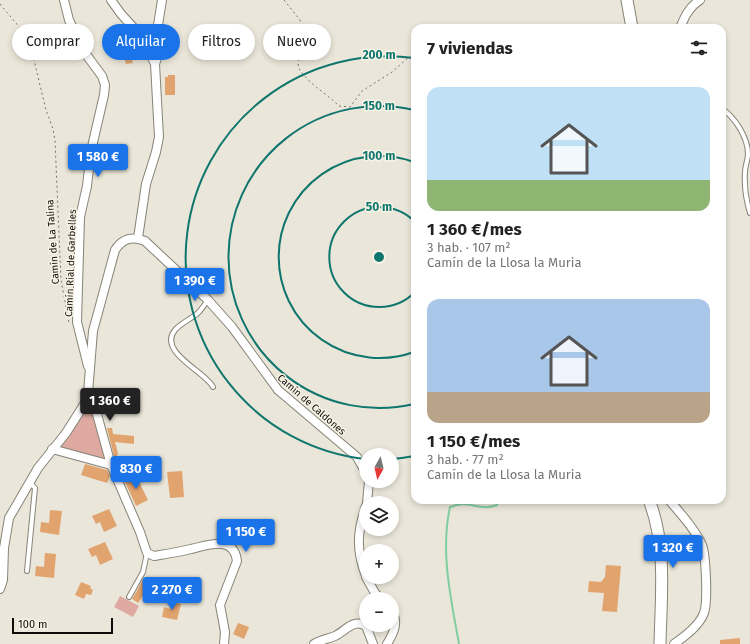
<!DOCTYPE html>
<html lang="es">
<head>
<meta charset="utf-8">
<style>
	:root { --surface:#fff; --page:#f2f2f2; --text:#222; --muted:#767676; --accent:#1a73e8 }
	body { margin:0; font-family:"Fira Sans",sans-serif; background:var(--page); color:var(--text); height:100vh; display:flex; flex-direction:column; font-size:15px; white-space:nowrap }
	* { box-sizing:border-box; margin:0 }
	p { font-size:13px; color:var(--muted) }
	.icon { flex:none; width:22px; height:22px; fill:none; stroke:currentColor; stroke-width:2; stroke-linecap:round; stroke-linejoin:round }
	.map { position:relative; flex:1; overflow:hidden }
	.drawer { position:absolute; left:411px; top:24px; width:315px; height:480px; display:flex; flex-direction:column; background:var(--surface); border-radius:12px; box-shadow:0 2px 6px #0003 }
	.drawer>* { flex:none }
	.guide { position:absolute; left:12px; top:24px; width:339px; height:36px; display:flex; gap:8px }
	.needle { width:26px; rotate:188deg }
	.buttons { position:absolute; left:359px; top:448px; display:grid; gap:8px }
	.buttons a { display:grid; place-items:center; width:40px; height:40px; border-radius:50%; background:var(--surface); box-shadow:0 2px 6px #0003; font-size:20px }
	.scale { position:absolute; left:12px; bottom:10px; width:101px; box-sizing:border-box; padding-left:4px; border:2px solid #0d0c08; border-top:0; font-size:11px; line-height:14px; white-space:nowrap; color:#0d0c08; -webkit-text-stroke:3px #f7f3e6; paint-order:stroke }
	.price { position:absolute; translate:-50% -34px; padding:0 9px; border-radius:4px; background:var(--accent); color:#fff; font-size:13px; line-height:26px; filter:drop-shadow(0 1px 2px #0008) }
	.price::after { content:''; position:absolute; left:50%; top:24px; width:12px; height:9px; margin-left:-6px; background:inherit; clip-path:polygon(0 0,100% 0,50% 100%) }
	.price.selected { background:#222; color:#fff }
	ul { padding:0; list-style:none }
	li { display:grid; align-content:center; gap:8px; height:212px; padding:0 16px }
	li span { display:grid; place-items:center; height:124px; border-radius:12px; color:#555 }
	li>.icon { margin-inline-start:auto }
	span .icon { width:72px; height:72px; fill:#fffc; stroke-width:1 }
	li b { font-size:17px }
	h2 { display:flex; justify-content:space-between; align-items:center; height:48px; padding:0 16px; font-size:17px }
	.chip { padding:0 14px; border-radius:18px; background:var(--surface); box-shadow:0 2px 6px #0003; font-size:14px; line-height:36px }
	.chip.selected { background:var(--accent); color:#fff }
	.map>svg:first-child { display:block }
	.green { fill:#dda9a0 }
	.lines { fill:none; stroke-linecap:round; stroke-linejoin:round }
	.stream { stroke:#81cea1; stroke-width:2 }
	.building { fill:#e2a46f }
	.lane-casing { stroke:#868377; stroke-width:6 }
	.street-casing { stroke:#868377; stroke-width:10 }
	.secondary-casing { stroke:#868377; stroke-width:13 }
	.path { stroke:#77746c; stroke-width:1; stroke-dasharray:2 3; stroke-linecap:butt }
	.lane { stroke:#fff; stroke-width:4 }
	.street { stroke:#fff; stroke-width:8 }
	.secondary { stroke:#fff; stroke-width:11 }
	.ring { fill:none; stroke:#0f766e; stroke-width:2 }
	.labels { text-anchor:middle; stroke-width:3; stroke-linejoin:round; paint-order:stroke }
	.street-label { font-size:10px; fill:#0d0c08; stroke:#f7f3e6 }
	.centre { fill:#0f766e; stroke:#f7f3e6; stroke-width:2 }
	.ring-label { font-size:12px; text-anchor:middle; font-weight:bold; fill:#0f766e; stroke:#f7f3e6; stroke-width:3; stroke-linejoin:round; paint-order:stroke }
</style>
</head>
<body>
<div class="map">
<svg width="750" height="644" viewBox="0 0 750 644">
	<rect width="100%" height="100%" fill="#eae6d9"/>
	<g class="green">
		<path d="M88,393L111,465L52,449Z"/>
		<path d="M120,596L139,606L133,617L114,607Z"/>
	</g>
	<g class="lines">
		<path class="stream" d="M459,644C451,599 440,552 450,507C469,499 479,512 497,505V500"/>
	</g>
	<g class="building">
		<path d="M131,46L134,59L132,60L133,63L126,64L124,57L120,58L118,51Z"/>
		<path d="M168,75H175V95H165V77H168Z"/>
		<path d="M107,428H112L113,434L134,436V444L115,442L118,453L115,460Z"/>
		<path d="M85,464L107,470L110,476L107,483L81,475Z"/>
		<path d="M182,471L184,497L170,498L167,472Z"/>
		<path d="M135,474L148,500L136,506L124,480Z"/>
		<path d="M109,509L117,526L104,532L100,522L96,524L92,516Z"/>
		<path d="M50,510L62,511L59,535L40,532L41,522L49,523Z"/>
		<path d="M105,542L113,559L100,565L96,555L92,557L88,549Z"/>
		<path d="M45,553L56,554L54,578L35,576L36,566L44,567Z"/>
		<path d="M606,565L621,566L617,612L602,611L604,593L588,592L589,581L601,582L605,577Z"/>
		<path d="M144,578L154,583L150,590L147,589L138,603L132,599Z"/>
		<path d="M81,582L91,586L90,588L93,590L91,595L86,594L84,599L75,595Z"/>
		<path d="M171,602L181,604L177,620L162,617L164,607L170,609Z"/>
		<path d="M238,623L249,627L244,639L233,634Z"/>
		<path d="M740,638V644H720V640Z"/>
	</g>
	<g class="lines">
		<defs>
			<g id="lane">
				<path d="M722,109C735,117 748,138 748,154C748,160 745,166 745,172C744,186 746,200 750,213"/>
				<path d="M208,300C205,304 202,309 198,313C191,319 181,323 175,330C157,352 206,372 213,387"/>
				<path d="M27,571L35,488L30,483"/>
				<path d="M129,597L143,572L147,553"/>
			</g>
			<g id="street">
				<path d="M64,0L69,20L85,53L102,76L105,85L104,95L91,151L87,186L80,217L77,322L88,366"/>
				<path d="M111,0L121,14L143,38L155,64"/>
				<path d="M680,28C685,16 689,7 700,0"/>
				<path d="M138,238L146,184L156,152L159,137L155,64L157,58L158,25L162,0"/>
				<path d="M88,393L92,396L111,465L140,532L147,553L154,556C166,554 179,552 191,549C206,546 234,534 237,561L220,605L225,632L224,644"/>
				<path d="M52,449L111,465"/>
				<path d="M669,500C681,514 694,528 702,545C706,556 708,602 704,613C699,626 685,636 674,644"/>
				<path d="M367,503L369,481"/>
				<path d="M366,506C357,532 356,550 366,576"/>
				<path d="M366,577L375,593L381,599"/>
				<path d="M0,589L3,580L4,548L9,518L38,468L66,433L85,403L88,393L93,331L115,250C123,238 132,236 145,241L208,300L232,327L278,390L357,457L366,473"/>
				<path d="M314,644C320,640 328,639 335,636C346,631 353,618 366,626L373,644"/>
				<path d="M387,644C393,634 399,623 392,612"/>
			</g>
			<g id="secondary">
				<path d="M627,0L632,28"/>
				<path d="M649,500C667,546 661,596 660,644"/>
			</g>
		</defs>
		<use href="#lane" class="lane-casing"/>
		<use href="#street" class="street-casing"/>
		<use href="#secondary" class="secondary-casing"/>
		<g class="path">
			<path d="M284,0L300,20L302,28L298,67C307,83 326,93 339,106L350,107L362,91L392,72L409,57"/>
			<path d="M0,4L21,29L32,52L46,110L53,129L55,141L61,280L69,323"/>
		</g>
		<use href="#lane" class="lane"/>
		<use href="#street" class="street"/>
		<use href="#secondary" class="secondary"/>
	</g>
	<g class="ring">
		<path d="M415 292A50 50 0 1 1 415 222"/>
		<path d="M414 352A101 101 0 1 1 414 162"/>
		<path d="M414 404A151 151 0 1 1 414 110"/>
		<path d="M414 456A202 202 0 0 1 393 459M365 459A202 202 0 1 1 414 58"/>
	</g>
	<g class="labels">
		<g class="street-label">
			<text transform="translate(52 242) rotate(-94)" y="4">Camín de La Talina</text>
			<text transform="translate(70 263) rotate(-88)" y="4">Camín Rial de Garbelles</text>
			<text transform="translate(312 404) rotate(41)" y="4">Camín de Caldones</text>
		</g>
	</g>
	<circle cx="379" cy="257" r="6" class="centre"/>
	<g class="ring-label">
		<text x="379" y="59">200 m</text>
		<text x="379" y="110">150 m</text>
		<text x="379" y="160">100 m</text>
		<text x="379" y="211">50 m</text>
	</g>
</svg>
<div class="buttons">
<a><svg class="needle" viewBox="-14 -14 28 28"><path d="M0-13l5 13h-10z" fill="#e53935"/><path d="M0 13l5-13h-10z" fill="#767676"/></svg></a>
<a><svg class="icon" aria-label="layers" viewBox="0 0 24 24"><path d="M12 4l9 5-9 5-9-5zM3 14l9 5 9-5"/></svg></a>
<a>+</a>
<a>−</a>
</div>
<div class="scale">100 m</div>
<b class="price" style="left:98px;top:178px">1 580 €</b>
<b class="price" style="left:195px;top:302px">1 390 €</b>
<b class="price selected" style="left:110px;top:422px">1 360 €</b>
<b class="price" style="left:136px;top:490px">830 €</b>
<b class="price" style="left:246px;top:553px">1 150 €</b>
<b class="price" style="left:673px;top:569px">1 320 €</b>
<b class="price" style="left:172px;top:611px">2 270 €</b>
<div class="guide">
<a class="chip">Comprar</a>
<a class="chip selected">Alquilar</a>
<a class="chip">Filtros</a>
<a class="chip">Nuevo</a>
</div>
<section class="drawer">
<h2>7 viviendas<svg class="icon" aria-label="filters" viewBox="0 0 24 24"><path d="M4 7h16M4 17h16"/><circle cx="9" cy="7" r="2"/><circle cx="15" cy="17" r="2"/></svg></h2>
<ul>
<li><span style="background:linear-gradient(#bfe0f5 75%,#8fb573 0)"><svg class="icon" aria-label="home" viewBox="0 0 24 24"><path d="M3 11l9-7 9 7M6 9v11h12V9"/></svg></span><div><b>1 360 €/mes</b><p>3 hab. · 107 m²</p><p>Camín de la Llosa la Muria</p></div></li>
<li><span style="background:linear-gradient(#a9c7e8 75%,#b9a48a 0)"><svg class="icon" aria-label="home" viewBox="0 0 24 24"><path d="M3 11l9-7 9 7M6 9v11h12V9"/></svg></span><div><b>1 150 €/mes</b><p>3 hab. · 77 m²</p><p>Camín de la Llosa la Muria</p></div></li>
</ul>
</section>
</div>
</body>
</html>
